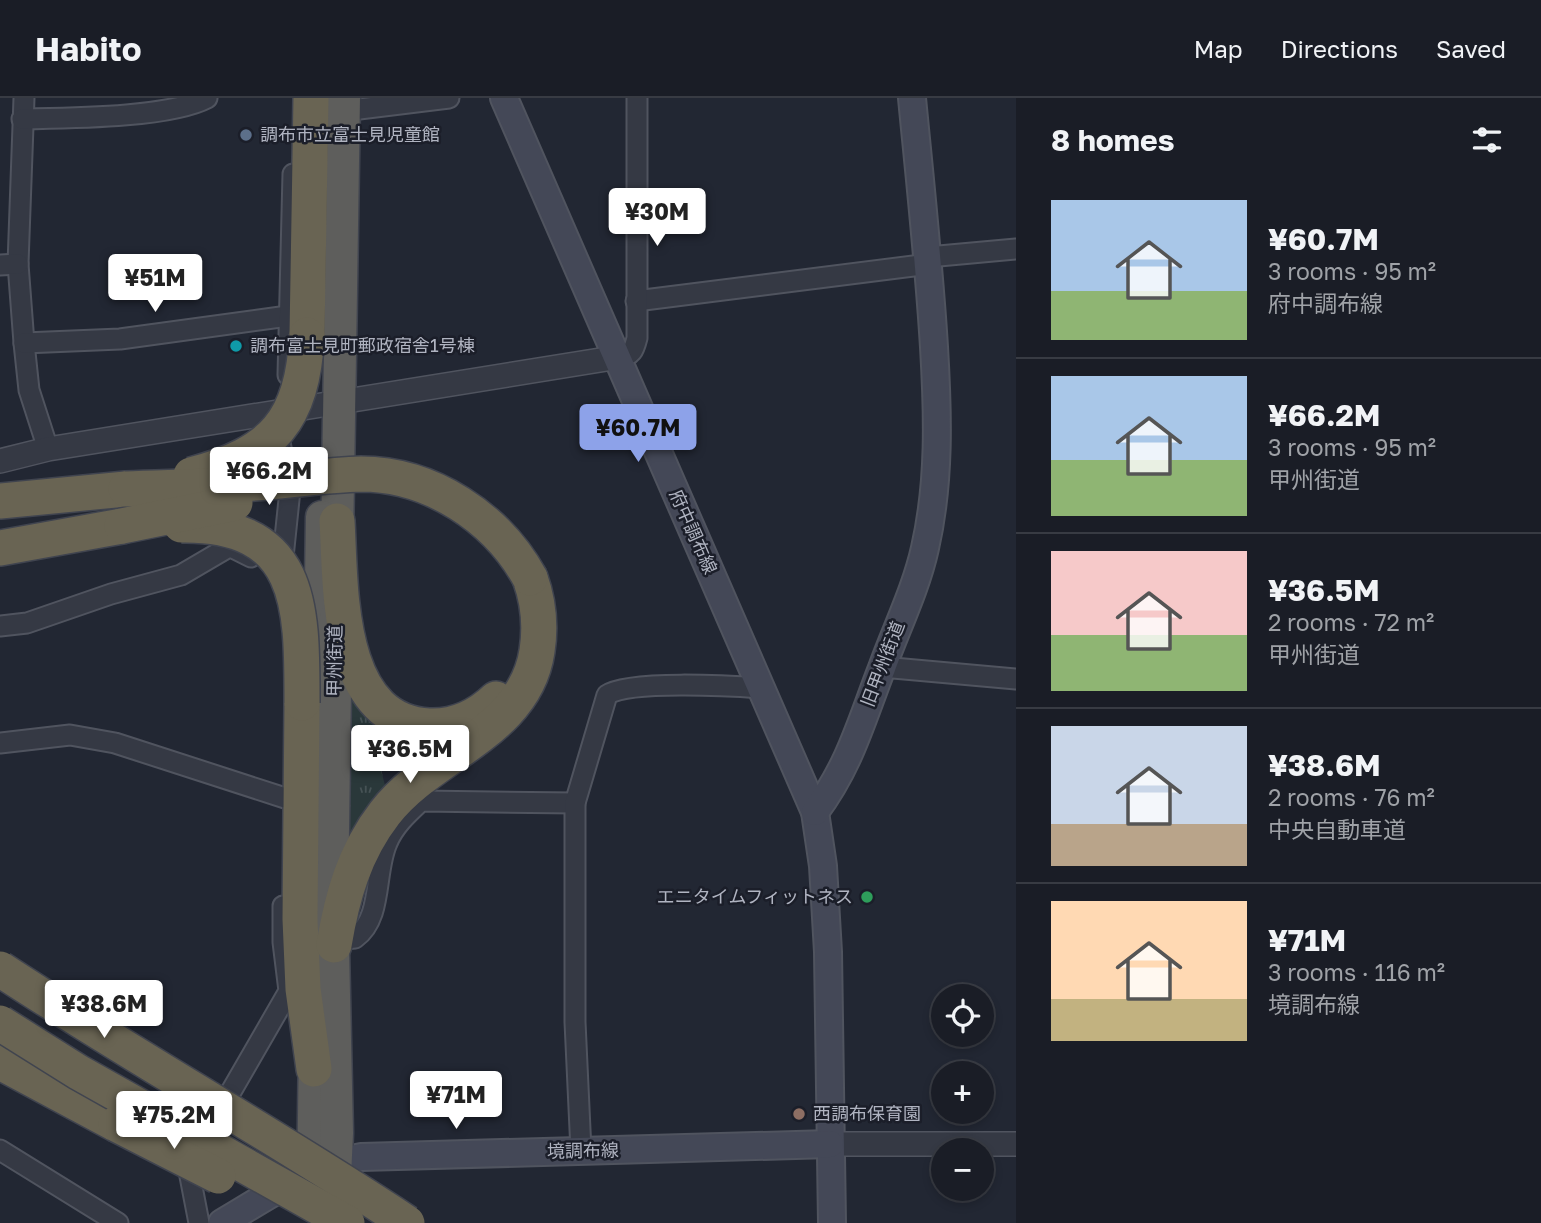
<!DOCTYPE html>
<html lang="en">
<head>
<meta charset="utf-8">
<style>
	:root { --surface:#1a1d26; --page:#23262e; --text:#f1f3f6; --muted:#9fa2a7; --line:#383b43; --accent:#8da2e9 }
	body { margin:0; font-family:"Golos Text","Noto Sans JP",sans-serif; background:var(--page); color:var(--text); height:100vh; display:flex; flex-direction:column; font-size:26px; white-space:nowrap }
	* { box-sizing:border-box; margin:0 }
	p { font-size:23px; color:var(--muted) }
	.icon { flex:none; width:38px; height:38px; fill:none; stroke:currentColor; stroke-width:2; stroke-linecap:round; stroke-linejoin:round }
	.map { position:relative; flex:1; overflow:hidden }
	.drawer { display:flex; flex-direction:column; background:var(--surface); width:525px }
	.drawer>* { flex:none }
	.tools { position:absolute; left:931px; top:886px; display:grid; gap:14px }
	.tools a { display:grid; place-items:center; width:63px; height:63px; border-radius:50%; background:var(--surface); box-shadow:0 4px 10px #0003,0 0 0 2px var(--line); font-size:35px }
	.price { position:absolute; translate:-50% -60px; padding:0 16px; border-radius:7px; background:#fff; color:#222; font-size:23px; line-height:46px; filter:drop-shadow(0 2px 4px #0008) }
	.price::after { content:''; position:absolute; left:50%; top:42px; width:21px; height:16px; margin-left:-10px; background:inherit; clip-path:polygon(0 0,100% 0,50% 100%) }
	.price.active { background:var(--accent); color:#111 }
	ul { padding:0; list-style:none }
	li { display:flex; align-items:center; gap:21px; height:175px; padding:0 35px }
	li+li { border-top:2px solid var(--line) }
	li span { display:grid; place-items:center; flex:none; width:196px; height:140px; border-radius:0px; color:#555 }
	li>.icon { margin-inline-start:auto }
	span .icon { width:84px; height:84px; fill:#fffc; stroke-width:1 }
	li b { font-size:30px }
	h2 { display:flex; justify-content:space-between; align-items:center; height:84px; padding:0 35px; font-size:30px }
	header { display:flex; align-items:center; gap:42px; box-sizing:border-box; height:98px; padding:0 35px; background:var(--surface); border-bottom:2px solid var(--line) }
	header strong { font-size:33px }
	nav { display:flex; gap:38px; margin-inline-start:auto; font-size:24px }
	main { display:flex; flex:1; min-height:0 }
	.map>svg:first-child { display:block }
	.grass { fill:url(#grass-tufts) }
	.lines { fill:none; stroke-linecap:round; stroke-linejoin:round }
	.minor-casing { stroke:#50545f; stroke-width:23 }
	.tertiary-casing { stroke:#50545f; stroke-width:26 }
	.secondary-casing { stroke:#50545f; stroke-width:30 }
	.trunk-casing { stroke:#40444f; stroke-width:35 }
	.motorway-casing { stroke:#40444f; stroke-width:38 }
	.minor { stroke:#353944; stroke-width:19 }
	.tertiary { stroke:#353944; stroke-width:23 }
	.secondary { stroke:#444857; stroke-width:26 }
	.trunk { stroke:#5e5e5c; stroke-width:32 }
	.motorway { stroke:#696453; stroke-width:35 }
	.motorway-bridge-casing { stroke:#40444f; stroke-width:38; stroke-linecap:butt }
	.motorway-bridge { stroke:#696453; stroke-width:35 }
	.service-dot { fill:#5c6f8a; stroke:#1b1e29; stroke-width:2.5 }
	.culture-dot { fill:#0f9aa8; stroke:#1b1e29; stroke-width:2.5 }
	.leisure-dot { fill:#2e9e5b; stroke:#1b1e29; stroke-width:2.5 }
	.education-dot { fill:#8d6e63; stroke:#1b1e29; stroke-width:2.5 }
	.labels { text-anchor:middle; stroke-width:5; stroke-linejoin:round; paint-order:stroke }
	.poi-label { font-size:18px; fill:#b0b4c1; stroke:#1b1e29; text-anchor:start }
	.street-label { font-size:18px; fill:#b0b4c1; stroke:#1b1e29 }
</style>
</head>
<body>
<header>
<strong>Habito</strong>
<nav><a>Map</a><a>Directions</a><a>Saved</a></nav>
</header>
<main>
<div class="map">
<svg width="1016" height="1125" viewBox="0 0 1016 1125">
	<defs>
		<pattern id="grass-tufts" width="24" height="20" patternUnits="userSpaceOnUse" patternTransform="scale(1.75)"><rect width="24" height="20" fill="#2a383a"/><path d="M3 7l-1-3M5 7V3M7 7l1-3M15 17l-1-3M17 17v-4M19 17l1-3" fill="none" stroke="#465255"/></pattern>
	</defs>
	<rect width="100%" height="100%" fill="#222733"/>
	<path class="grass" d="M347,579L387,623C373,646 381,674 388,698L348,753Z"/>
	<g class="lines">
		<defs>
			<g id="minor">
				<path d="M24,0L18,166L24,245L29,292L48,351"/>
				<path d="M343,13L449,0"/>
				<path d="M22,21C67,20 169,20 207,0"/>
				<path d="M928,159L1016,151"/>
				<path d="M0,167L18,166"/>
				<path d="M636,203L929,166"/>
				<path d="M24,245L120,241L288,218"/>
				<path d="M619,259C632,258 634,252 637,240V0"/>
				<path d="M288,277L293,76"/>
				<path d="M276,326L290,392L282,469"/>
				<path d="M0,528L27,525L111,496L181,477L227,450H233L251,459"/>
				<path d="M882,569L1016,581"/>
				<path d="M0,645L70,637L115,645L285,700"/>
				<path d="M334,842L355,840C383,820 374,774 387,745C394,728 407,716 421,703L575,705"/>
				<path d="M0,1052L118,1125"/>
				<path d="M581,1053L575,924V705L607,597C628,582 732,588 761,590"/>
				<path d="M199,1125L188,1068L289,893L283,844V808"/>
			</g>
			<g id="tertiary">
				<path d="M0,363L48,351L619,259"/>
				<path d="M830,1046H1016"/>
			</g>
			<g id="secondary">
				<path d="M504,0L815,714L823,768L828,854L832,1125"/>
				<path d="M815,714C850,667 861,624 882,570C896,531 916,491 925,450C940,384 938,316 934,249C929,166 920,83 912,0"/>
				<path d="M222,1125C267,1099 310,1067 361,1059L830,1046"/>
			</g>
			<g id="trunk">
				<path d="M337,447L344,0"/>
				<path d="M320,546L322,419"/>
				<path d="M313,1089L315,944"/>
				<path d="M334,1101L337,1035L332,803L336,519"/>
			</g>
			<g id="motorway">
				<path d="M307,237L311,0"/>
				<path d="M0,403L126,391"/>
				<path d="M337,423C341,488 335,623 429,628C455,629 477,619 496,601"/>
				<path d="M0,450L122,428"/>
				<path d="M302,605L300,821L303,891L314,971"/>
				<path d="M334,847C342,799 354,755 385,715C430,656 525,635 537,553C541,527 539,505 530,480"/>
				<path d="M0,964L116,1026"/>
			</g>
		</defs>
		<use href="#minor" class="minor-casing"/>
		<use href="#tertiary" class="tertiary-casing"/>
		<use href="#secondary" class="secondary-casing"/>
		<use href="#trunk" class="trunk-casing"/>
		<use href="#motorway" class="motorway-casing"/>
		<use href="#minor" class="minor"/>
		<use href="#tertiary" class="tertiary"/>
		<use href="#secondary" class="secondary"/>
		<use href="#trunk" class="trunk"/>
		<use href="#motorway" class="motorway"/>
		<defs>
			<g id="motorway-bridge">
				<path d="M191,377C274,355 302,323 307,237"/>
				<path d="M126,391C169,389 212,389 254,385C289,383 325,377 361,376C431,376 497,420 530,480"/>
				<path d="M181,427C304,425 302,510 302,605"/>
				<path d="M122,428L235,405"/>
				<path d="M0,871C134,959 274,1037 407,1125"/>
				<path d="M0,925L78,974L347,1125"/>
				<path d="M116,1026L218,1078"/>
			</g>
		</defs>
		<use href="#motorway-bridge" class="motorway-bridge-casing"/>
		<use href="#motorway-bridge" class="motorway-bridge"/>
	</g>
	<circle class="service-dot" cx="246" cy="37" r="7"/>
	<circle class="culture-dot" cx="236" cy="248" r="7"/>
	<circle class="leisure-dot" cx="867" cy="799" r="7"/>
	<circle class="education-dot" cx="799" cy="1016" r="7"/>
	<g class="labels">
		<g class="poi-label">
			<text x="260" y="43">調布市立富士見児童館</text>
			<text x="250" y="254">調布富士見町郵政宿舎1号棟</text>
			<text x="853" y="805" text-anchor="end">エニタイムフィットネス</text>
			<text x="813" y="1022">西調布保育園</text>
		</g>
		<g class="street-label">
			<text transform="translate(693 434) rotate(66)" y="6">府中調布線</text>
			<text transform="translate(335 563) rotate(-89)" y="6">甲州街道</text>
			<text transform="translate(883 566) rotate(-69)" y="6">旧甲州街道</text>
			<text transform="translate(583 1053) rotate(-1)" y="6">境調布線</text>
		</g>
	</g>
</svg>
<div class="tools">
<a><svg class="icon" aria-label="locate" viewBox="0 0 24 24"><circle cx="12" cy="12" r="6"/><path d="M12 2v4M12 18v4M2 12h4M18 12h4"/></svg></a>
<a>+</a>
<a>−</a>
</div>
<b class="price" style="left:657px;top:150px">¥30M</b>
<b class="price" style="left:155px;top:216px">¥51M</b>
<b class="price active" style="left:638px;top:366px">¥60.7M</b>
<b class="price" style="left:269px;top:409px">¥66.2M</b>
<b class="price" style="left:410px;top:687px">¥36.5M</b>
<b class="price" style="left:104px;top:942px">¥38.6M</b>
<b class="price" style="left:456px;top:1033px">¥71M</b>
<b class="price" style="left:174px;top:1053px">¥75.2M</b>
</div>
<section class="drawer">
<h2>8 homes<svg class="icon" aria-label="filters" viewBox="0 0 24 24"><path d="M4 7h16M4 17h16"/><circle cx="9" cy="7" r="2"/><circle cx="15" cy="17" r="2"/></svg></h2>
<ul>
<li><span style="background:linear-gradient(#a9c7e8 65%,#8fb573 0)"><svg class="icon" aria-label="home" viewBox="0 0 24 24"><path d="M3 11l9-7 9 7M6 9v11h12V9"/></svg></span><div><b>¥60.7M</b><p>3 rooms · 95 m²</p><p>府中調布線</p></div></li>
<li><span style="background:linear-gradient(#a9c7e8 60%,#8fb573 0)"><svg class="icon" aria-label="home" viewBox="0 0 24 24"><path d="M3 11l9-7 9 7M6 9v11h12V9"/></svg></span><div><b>¥66.2M</b><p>3 rooms · 95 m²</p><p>甲州街道</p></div></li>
<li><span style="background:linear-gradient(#f6c9c9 60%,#8fb573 0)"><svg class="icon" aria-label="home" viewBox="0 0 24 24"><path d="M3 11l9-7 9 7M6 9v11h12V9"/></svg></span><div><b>¥36.5M</b><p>2 rooms · 72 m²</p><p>甲州街道</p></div></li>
<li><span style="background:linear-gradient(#c9d6e8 70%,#b9a48a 0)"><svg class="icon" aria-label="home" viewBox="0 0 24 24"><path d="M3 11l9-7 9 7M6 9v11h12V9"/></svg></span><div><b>¥38.6M</b><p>2 rooms · 76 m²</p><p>中央自動車道</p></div></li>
<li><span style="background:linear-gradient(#ffd9b3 70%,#c2b280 0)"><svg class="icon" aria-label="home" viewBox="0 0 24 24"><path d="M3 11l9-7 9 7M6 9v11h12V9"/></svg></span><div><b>¥71M</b><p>3 rooms · 116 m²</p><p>境調布線</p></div></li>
</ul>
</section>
</main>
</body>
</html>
